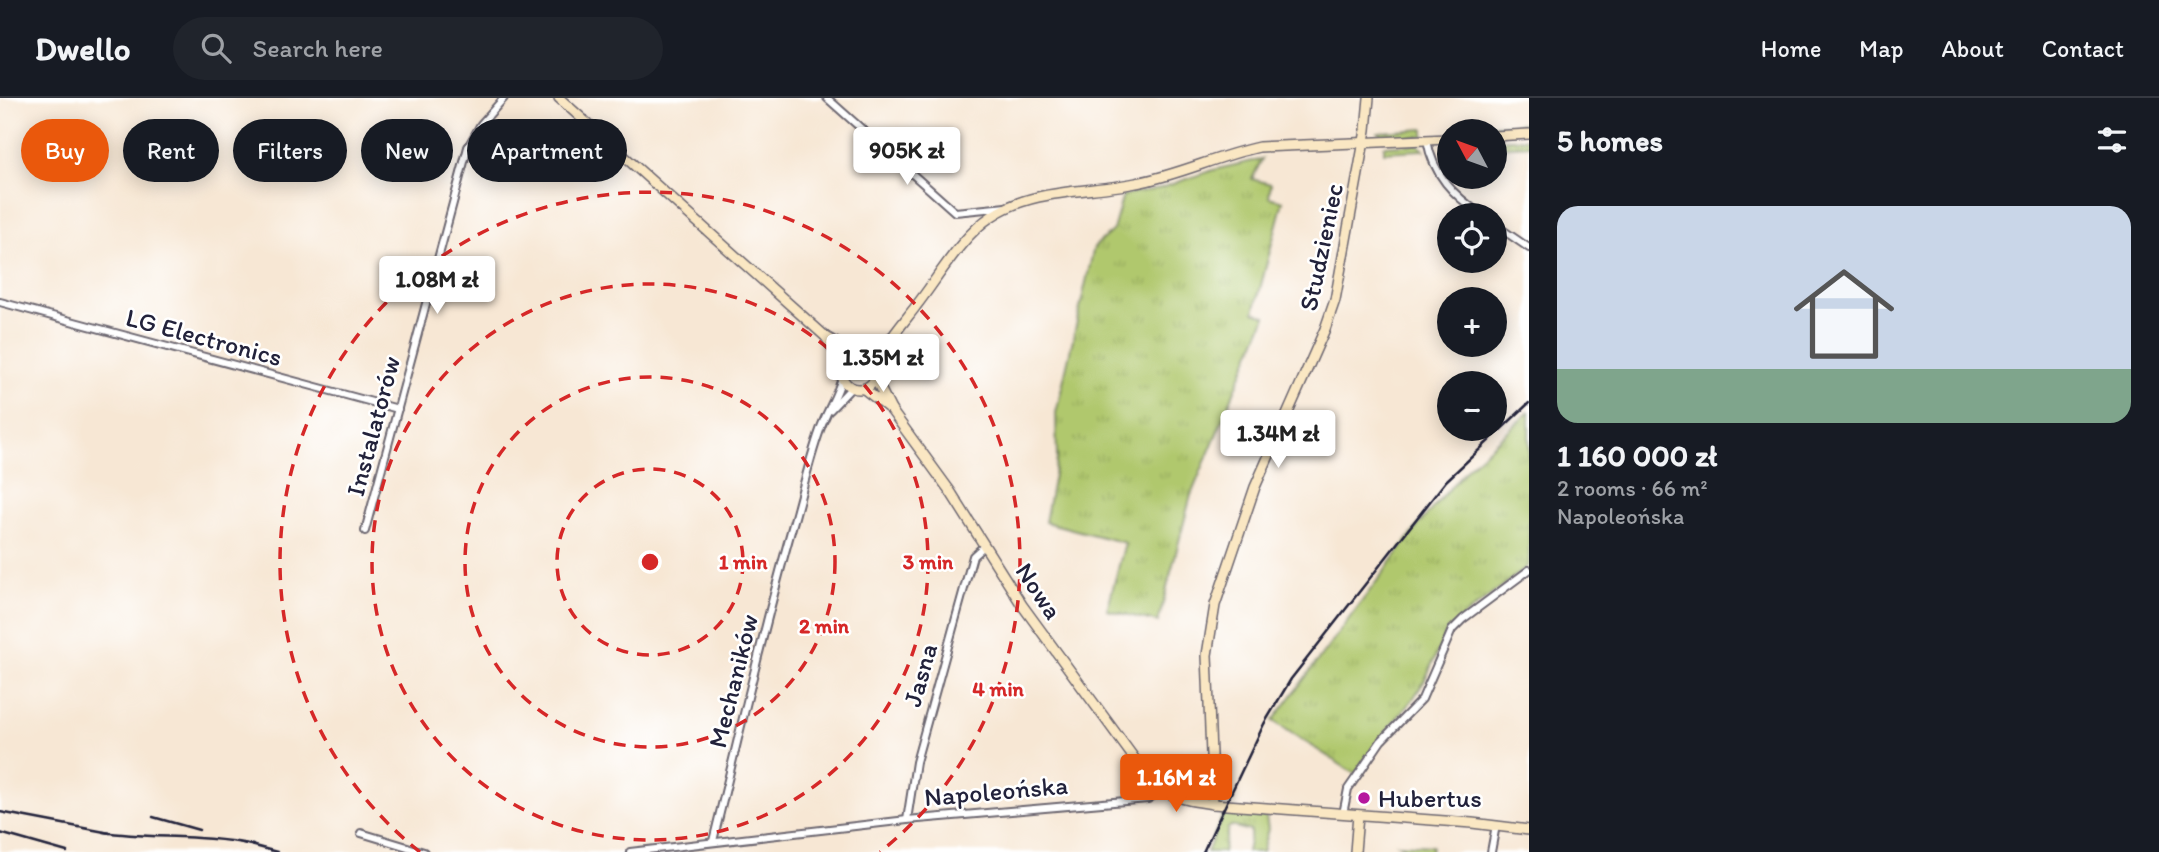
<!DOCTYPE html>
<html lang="en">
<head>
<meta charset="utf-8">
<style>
	:root { --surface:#171b24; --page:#20242c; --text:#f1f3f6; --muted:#9ea1a6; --line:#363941; --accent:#ea580c }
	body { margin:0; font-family:Itim,sans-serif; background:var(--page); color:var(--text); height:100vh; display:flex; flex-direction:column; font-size:26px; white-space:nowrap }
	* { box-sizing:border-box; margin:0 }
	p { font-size:23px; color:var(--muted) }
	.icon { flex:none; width:38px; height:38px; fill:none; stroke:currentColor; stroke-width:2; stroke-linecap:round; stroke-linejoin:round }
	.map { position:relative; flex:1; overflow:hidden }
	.drawer { display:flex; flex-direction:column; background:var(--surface); width:630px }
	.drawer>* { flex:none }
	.hud { position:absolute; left:21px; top:21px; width:665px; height:63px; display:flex; gap:14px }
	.needle { width:46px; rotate:311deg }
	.controls { position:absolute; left:1437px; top:21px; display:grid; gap:14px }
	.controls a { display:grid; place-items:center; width:70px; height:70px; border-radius:50%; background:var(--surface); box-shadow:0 4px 18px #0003; font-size:35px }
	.price { position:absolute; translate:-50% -60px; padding:0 16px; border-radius:7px; background:#fff; color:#222; font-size:23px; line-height:46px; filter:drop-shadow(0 2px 4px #0008) }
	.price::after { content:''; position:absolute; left:50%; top:42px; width:21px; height:16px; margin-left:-10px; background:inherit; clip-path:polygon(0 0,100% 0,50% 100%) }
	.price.current { background:var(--accent); color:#fff }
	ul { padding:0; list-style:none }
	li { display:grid; align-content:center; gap:14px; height:371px; padding:0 28px }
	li+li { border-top:2px solid var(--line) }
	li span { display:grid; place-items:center; height:217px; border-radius:21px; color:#555 }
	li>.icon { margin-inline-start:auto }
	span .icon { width:126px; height:126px; fill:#fffc; stroke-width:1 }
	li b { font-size:30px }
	h2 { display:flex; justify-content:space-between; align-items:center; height:84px; padding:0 28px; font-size:30px }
	.pill { padding:0 24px; border-radius:32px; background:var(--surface); box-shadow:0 4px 18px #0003; font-size:24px; line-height:63px }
	.pill.current { background:var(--accent); color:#fff }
	header { display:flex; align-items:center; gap:42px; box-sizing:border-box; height:98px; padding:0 35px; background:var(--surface); border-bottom:2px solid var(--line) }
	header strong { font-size:33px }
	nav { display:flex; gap:38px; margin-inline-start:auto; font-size:24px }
	.search { width:490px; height:63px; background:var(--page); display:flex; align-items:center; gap:18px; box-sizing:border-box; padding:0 24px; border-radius:38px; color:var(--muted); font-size:26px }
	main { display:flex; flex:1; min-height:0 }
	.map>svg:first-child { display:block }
	.grass { fill:url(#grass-tufts); stroke:#697554; stroke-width:2 }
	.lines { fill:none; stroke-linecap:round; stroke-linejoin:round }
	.street-casing { stroke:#6d6771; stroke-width:10 }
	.secondary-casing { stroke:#6d6771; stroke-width:12 }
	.street { stroke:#fff; stroke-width:6 }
	.secondary { stroke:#fae7c3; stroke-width:9 }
	.rail { stroke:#22223b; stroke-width:2.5 }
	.ring { fill:none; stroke:#d62828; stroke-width:3.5; stroke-dasharray:12 9 }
	.poi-dot { fill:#b5179e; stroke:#fff; stroke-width:2.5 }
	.labels { text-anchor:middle; stroke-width:5; stroke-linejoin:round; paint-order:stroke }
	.street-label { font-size:26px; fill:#22223b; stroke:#fff }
	.poi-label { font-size:26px; fill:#22223b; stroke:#fff; text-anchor:start }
	.centre { fill:#d62828; stroke:#fff; stroke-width:3.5 }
	.ring-label { font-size:21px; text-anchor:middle; font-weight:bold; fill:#d62828; stroke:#fff; stroke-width:5; stroke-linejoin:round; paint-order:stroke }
</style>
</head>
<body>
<header>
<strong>Dwello</strong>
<div class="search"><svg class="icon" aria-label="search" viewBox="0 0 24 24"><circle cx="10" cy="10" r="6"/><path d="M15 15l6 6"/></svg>Search here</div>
<nav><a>Home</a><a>Map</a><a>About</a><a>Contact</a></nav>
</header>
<main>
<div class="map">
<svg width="1529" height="754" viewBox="0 0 1529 754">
	<defs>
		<pattern id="grass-tufts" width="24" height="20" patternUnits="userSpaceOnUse" patternTransform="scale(1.75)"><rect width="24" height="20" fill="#b0c86d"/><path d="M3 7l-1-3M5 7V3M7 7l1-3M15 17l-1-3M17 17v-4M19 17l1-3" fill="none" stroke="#97ac5f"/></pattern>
	</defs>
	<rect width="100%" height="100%" fill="#fff"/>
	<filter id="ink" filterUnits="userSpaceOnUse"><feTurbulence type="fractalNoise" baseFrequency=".0143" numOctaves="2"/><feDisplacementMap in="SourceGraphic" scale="14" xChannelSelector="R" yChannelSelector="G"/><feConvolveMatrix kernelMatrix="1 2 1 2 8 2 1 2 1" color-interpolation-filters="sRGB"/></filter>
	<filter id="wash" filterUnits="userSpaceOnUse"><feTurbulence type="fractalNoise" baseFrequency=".00686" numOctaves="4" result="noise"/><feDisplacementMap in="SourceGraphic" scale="28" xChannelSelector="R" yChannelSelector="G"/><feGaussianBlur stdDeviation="1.57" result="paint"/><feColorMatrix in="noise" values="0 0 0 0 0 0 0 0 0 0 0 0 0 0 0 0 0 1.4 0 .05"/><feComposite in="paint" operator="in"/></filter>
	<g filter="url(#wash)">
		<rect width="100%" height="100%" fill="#f7e7d4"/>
		<g class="grass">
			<path d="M1529,25V32L1460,33L1459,29Z"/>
			<path d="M1424,31V38L1383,40L1378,34Z"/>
			<path d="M1529,40V47L1495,49L1494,42Z"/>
			<path d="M1417,46L1424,52L1384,54V48Z"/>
			<path d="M1262,61L1252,81L1271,86L1269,99L1283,103L1254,214L1266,218L1191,397L1158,524L1107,512L1125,445L1045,424L1057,361L1056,315L1094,149L1113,132L1123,97L1161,90L1213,72Z"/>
			<circle cx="858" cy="273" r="11"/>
			<path d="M1529,314V467L1447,532L1425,582L1413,601L1374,648L1355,676L1273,623L1420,425L1467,370Z"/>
			<path d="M1224,714L1266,719L1268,731L1262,754H1247L1251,733L1231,728L1228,730L1223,754H1207Z"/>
			<path d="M1398,746L1432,748L1431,754H1409Z"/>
		</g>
	</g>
	<g filter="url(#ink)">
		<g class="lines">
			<defs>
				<g id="street">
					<path d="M827,0L955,114L1006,109"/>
					<path d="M1427,42C1433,77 1453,97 1482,117"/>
					<path d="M1494,126L1529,150"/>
					<path d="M0,204L398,311"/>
					<path d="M830,312L851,290"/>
					<path d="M365,433L468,49L481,26L504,0"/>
					<path d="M1343,716L1348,691L1364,668L1381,643L1422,601L1452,532L1463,521L1529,472"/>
					<path d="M907,722L916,664L973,458L984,448"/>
					<path d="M361,735L424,754"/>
					<path d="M713,743C740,635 764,526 795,419C803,390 810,360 820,332C826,314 838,297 842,279"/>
					<path d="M630,754L907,722L1148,701L1162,692"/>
					<path d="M1491,754L1496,727"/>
				</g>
				<g id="secondary">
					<path d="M559,0L826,239L856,256"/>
					<path d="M1494,38L1529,36"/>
					<path d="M826,239L842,267"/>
					<circle cx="859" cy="273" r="18"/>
					<path d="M865,256L893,238"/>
					<path d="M876,270C879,252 905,223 916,208C938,180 962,137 992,118C1034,90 1089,95 1136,85C1179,77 1217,58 1259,49L1449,41"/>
					<path d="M875,280L891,312L950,393L1022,507L1142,671C1165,699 1178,701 1213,706L1472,725L1529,732"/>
					<path d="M864,291L891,312"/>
					<path d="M1213,706L1207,557L1215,507L1255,389L1325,231L1335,202L1366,32L1369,0"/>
					<path d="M1355,754L1358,717"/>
				</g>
			</defs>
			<use href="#street" class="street-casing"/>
			<use href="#secondary" class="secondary-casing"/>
			<use href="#street" class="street"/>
			<use href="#secondary" class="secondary"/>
			<g class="rail">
				<path d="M0,714L110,735"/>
				<path d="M153,719L199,732"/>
				<path d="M103,734C154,741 201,736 253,747"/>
				<path d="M0,735L67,754"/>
				<path d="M243,745L277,754"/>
				<path d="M1203,754L1264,626L1291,581L1446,383L1529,305"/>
			</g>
		</g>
	</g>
	<g class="ring">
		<circle cx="650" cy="464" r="93"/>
		<circle cx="650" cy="464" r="185"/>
		<circle cx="650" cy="464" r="278"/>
		<path d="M420 754A370 370 0 1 1 880 754"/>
	</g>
	<circle class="poi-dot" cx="1364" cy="700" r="7"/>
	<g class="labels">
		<g class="street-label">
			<text transform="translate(1321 149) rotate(-78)" y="9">Studzieniec</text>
			<text transform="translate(204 239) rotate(15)" y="9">LG Electronics</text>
			<text transform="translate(373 328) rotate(-75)" y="9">Instalatorów</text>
			<text transform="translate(1039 493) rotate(56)" y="9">Nowa</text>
			<text transform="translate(920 577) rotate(-74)" y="9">Jasna</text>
			<text transform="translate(733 583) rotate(-76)" y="9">Mechaników</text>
			<text transform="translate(996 693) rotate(-5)" y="9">Napoleońska</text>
		</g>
		<g class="poi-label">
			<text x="1378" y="709">Hubertus</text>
		</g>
	</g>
	<circle cx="650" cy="464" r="10" class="centre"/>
	<g class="ring-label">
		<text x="743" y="471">1 min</text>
		<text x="928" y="471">3 min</text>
		<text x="824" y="535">2 min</text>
		<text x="998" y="598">4 min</text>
	</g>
</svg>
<div class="controls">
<a><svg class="needle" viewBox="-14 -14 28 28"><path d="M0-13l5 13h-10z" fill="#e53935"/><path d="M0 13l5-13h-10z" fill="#9ea1a6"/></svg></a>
<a><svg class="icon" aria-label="locate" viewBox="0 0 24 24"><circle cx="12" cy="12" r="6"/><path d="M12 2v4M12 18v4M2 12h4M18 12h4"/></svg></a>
<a>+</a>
<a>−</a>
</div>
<b class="price" style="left:907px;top:89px">905K zł</b>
<b class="price" style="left:437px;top:218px">1.08M zł</b>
<b class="price" style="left:883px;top:296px">1.35M zł</b>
<b class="price" style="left:1278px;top:372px">1.34M zł</b>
<b class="price current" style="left:1176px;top:716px">1.16M zł</b>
<div class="hud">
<a class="pill current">Buy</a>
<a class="pill">Rent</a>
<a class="pill">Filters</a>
<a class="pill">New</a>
<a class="pill">Apartment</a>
</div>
</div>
<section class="drawer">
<h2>5 homes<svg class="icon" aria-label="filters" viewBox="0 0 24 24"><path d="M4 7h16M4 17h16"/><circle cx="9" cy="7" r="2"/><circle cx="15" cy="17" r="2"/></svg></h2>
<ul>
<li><span style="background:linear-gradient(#c9d6e8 75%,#7fa58c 0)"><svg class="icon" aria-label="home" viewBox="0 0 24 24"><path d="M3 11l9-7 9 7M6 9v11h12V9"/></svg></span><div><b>1 160 000 zł</b><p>2 rooms · 66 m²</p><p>Napoleońska</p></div></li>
</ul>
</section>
</main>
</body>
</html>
